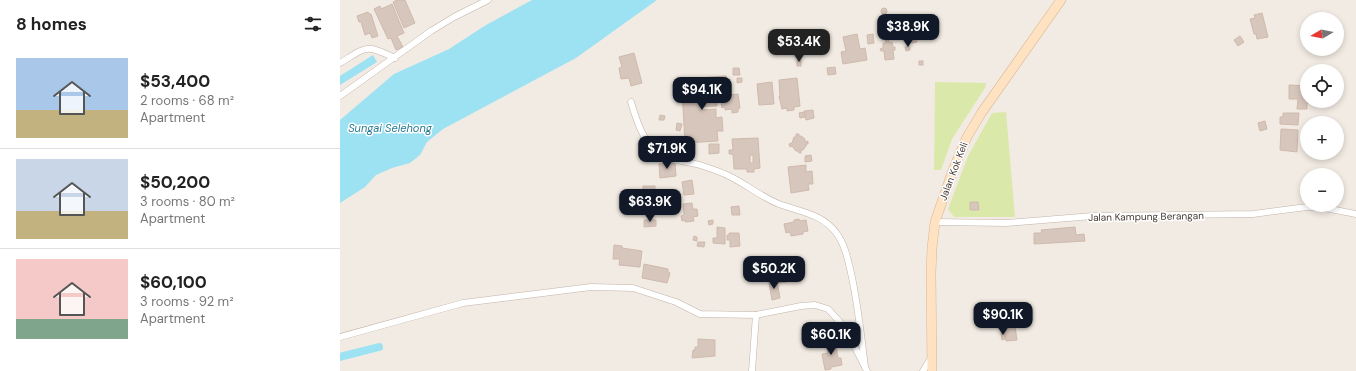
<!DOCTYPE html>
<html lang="en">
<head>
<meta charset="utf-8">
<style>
	:root { --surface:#fff; --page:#f6f6f6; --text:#222; --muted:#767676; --line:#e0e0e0; --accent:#111827 }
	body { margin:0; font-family:"DM Sans",sans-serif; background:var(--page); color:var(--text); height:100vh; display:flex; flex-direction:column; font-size:15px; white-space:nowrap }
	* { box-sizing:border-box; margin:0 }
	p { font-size:13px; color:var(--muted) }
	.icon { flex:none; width:22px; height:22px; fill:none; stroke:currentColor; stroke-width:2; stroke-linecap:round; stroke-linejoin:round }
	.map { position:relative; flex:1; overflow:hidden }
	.details { display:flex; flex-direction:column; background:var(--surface); width:340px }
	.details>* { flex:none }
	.needle { width:26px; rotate:260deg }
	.tools { position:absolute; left:960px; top:12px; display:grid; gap:8px }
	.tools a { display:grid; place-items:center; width:44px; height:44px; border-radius:50%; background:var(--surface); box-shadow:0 2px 6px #0003; font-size:20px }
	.price { position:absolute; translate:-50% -34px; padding:0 9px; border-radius:8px; background:var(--accent); color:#fff; font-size:13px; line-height:26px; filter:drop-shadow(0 1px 2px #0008) }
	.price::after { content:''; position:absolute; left:50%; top:24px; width:12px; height:9px; margin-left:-6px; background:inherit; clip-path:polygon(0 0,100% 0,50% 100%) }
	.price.current { background:#222; color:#fff }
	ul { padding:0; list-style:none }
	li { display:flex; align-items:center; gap:12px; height:100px; padding:0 16px }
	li+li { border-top:1px solid var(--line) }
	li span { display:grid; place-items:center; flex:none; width:112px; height:80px; border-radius:0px; color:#555 }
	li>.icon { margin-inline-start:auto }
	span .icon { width:48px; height:48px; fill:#fffc; stroke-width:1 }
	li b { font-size:17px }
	h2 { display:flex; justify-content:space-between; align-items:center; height:48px; padding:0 16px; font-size:17px }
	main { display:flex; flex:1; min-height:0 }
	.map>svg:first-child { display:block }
	.green { fill:#dae9aa }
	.water { fill:#9de2f2 }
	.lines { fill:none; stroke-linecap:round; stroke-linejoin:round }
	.canal { stroke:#9de2f2; stroke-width:8 }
	.building { fill:#d7c6bc; stroke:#cfbaac; fill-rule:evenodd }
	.street-casing { stroke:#c1b3a9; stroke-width:7 }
	.secondary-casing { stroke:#d8b693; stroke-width:10 }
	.street { stroke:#fff; stroke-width:6 }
	.secondary { stroke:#ffe2c1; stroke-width:9 }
	.labels { text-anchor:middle; stroke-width:3; stroke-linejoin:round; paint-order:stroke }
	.street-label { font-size:10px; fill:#443a33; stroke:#fff }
	.water-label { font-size:11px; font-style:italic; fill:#257c93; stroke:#fff }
</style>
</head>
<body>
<main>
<section class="details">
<h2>8 homes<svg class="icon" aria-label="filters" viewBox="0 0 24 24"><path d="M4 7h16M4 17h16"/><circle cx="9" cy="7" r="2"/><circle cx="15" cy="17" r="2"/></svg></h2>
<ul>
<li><span style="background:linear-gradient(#a9c7e8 65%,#c2b280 0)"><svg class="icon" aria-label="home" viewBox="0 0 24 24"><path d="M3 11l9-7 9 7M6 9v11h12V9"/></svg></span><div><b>$53,400</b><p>2 rooms · 68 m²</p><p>Apartment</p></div></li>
<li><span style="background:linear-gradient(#c9d6e8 65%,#c2b280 0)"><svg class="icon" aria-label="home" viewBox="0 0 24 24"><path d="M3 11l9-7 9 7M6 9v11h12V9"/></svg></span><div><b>$50,200</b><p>3 rooms · 80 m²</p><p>Apartment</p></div></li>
<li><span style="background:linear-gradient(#f6c9c9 75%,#7fa58c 0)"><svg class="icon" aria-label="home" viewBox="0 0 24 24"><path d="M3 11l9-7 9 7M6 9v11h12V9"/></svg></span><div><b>$60,100</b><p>3 rooms · 92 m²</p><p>Apartment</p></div></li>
</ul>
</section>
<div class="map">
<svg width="1016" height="371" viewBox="0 0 1016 371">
	<rect width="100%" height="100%" fill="#f2ebe3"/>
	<g class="green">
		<path d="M595,82L646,83L645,88L612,139L601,170H594Z"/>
		<path d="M666,112L675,217H614L608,209L628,156L652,113Z"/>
	</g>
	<g class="water">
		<path d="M192,0H317L236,58L103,129L87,142L80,155L70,163L52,168L36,175L25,187L0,203V120L54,74L109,49L146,25Z"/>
		<path d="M33,55L37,62L0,85V76Z"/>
	</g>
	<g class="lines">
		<path class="canal" d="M0,357L39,347"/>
	</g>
	<g class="building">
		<path d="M57,0H65L75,23L64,28L53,2Z"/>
		<path d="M52,4L64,33L57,36L63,47L56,50L51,38L48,39L34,9L40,6L41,9Z"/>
		<circle cx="544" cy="11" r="3"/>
		<path d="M28,12L29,14H31L38,36L32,38L30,33L25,35L21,22H19L17,16Z"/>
		<path d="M922,13L928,37L917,39L916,34H914L910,19L915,18L914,15Z"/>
		<path d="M517,34L520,49L525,48L527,60L503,64L501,52L506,51L503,37Z"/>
		<path d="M533,34L534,43L528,44L527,35Z"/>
		<path d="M900,36L904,42L898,46L894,40Z"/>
		<path d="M545,37H548L549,43L552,42L553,47H555V50H553L554,59L545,60L544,51H541L540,49L543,48V43H546Z"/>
		<path d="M571,38H576L577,42L572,43Z"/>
		<path d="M569,46L570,50L566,51L565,47Z"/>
		<path d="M294,53L302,83L291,86L289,78L281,79L279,68L282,67L279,57Z"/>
		<rect x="457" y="60" width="4" height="6"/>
		<rect x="579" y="61" width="4" height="4"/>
		<path d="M495,67L496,74L488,75L487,68Z"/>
		<path d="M393,68H399L400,75H393Z"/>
		<path d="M386,76L387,82L376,84L377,106L360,107V110L376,109V118L382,117L383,131H377L378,141L345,143L342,90L359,89L358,78Z"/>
		<path d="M397,78H402V82L397,83Z"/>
		<path d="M457,78L460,106L454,107V110L447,111V108L442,109L439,96H440L439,80Z"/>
		<path d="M432,82L434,104L419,105L417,84Z"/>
		<path d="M949,85L967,86V101H978L977,102L967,103V109H957L958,99H949Z"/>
		<path d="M398,94L400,108L398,109V112L392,113V109L385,110V107L382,108L381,102H383L382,96Z"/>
		<path d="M473,110L474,118L466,120L464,111Z"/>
		<path d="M464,112L465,117L460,118L459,113Z"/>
		<path d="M943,113H959L958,125L940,124V117H943Z"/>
		<path d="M320,115L325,116L324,120H319Z"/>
		<path d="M925,121L927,129L920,131L918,123Z"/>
		<path d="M337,123L342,124L340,131L336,130Z"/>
		<path d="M941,129L958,130L957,152L940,150Z"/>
		<path d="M456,134H459V136H461L465,139V142L468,141V144H466V146L463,150H461V153H459L458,151H456L452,146L450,147L449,144L452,143L454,137H456Z"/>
		<path d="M418,138L420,168L414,169V172H407V169H394L393,154H389V150H393L392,139ZM410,155H413V163H410Z"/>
		<path d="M337,141L338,155L329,156V154H327L326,143H328V142Z"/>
		<path d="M369,144H379V153L369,154Z"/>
		<path d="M471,155L472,161L465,162V156Z"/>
		<path d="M335,163L336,176L320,178L319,164Z"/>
		<path d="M466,165V172L472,171L473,184H468L469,190L451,193L448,167Z"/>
		<path d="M352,180L354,194L344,195L342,182Z"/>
		<rect x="303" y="186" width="12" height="7"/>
		<path d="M332,200L333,207L326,208L325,201Z"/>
		<rect x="304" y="202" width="12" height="7"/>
		<path d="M630,202H638L639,210H630Z"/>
		<path d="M352,203L353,209H357L358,216L353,217L354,221L345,222V220L342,221L341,216L344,215L343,204Z"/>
		<path d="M399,206L400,215H392L391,207Z"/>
		<path d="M459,219L460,221L466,220L468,231L463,232V234L451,236L450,232L446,233L444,224L454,222V220Z"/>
		<path d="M304,220H316V226L304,227Z"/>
		<path d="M373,220V224L369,225L368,221Z"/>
		<path d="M377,227L385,228V244L373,243V238H377Z"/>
		<path d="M735,227L736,235L744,234L745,241L694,244V233H702L701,230Z"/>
		<path d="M389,233H399L400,246L390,247V240H387V235H389Z"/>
		<path d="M354,236L357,237V241L353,240Z"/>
		<path d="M358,242H365L364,247L357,246Z"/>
		<path d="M274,245L282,246V248L302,251L300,267L279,265L280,259H273Z"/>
		<path d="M304,264L328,269V272L330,273L327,283L302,278Z"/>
		<path d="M445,273L447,282L438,283L437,274Z"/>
		<path d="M437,281L440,298L432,300L429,283Z"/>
		<path d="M663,312H673L677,340L666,341Z"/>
		<path d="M661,333H665V339L662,340Z"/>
		<path d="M358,339L375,340V356L352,358L353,350H355V347H358Z"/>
		<path d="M495,339L498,358H501L502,365L491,367V369L485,370L482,354L488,353L486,341Z"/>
	</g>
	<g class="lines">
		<defs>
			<g id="street">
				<path d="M0,63C28,46 25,44 55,58"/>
				<path d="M0,96L91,31L114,17L148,0"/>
				<path d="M291,102C296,119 303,141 317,153C328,161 350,161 363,166C372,169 381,172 389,176C406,184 421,197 439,204C461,212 483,214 497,234C505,245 508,260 511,273C518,304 521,335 525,367L527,371"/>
				<path d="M595,222L667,223L753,216L913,214L967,207L985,208L1016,214"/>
				<path d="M0,337L123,303L251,287L293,288L336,302L360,314L416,315L461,306L475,305L488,309L499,321L507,332L525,367"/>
				<path d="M412,371L416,315"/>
				<path d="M583,371L591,358"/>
			</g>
			<path id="secondary" d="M592,371L591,273L592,248L595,222L613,170L627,137L642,112L721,0"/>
		</defs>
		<use href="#street" class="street-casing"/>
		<use href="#secondary" class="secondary-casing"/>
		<use href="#street" class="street"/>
		<use href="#secondary" class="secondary"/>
	</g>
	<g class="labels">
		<g class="street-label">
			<text transform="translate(613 171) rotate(-69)" y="4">Jalan Kok Keli</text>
			<text transform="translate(806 216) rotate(-1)" y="4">Jalan Kampung Berangan</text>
		</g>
		<g class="water-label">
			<text x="50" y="132">Sungai Selehong</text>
		</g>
	</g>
</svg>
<div class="tools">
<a><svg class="needle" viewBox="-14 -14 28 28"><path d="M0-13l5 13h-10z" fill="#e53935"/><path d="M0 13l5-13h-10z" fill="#767676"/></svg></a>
<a><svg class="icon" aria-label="locate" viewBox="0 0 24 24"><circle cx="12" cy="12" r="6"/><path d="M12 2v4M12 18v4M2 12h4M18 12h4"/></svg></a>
<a>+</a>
<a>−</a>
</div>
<b class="price" style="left:568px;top:48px">$38.9K</b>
<b class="price current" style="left:459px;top:63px">$53.4K</b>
<b class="price" style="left:362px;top:111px">$94.1K</b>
<b class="price" style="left:327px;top:170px">$71.9K</b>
<b class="price" style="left:310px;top:223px">$63.9K</b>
<b class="price" style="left:434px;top:290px">$50.2K</b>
<b class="price" style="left:663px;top:336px">$90.1K</b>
<b class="price" style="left:491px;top:356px">$60.1K</b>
</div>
</main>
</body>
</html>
